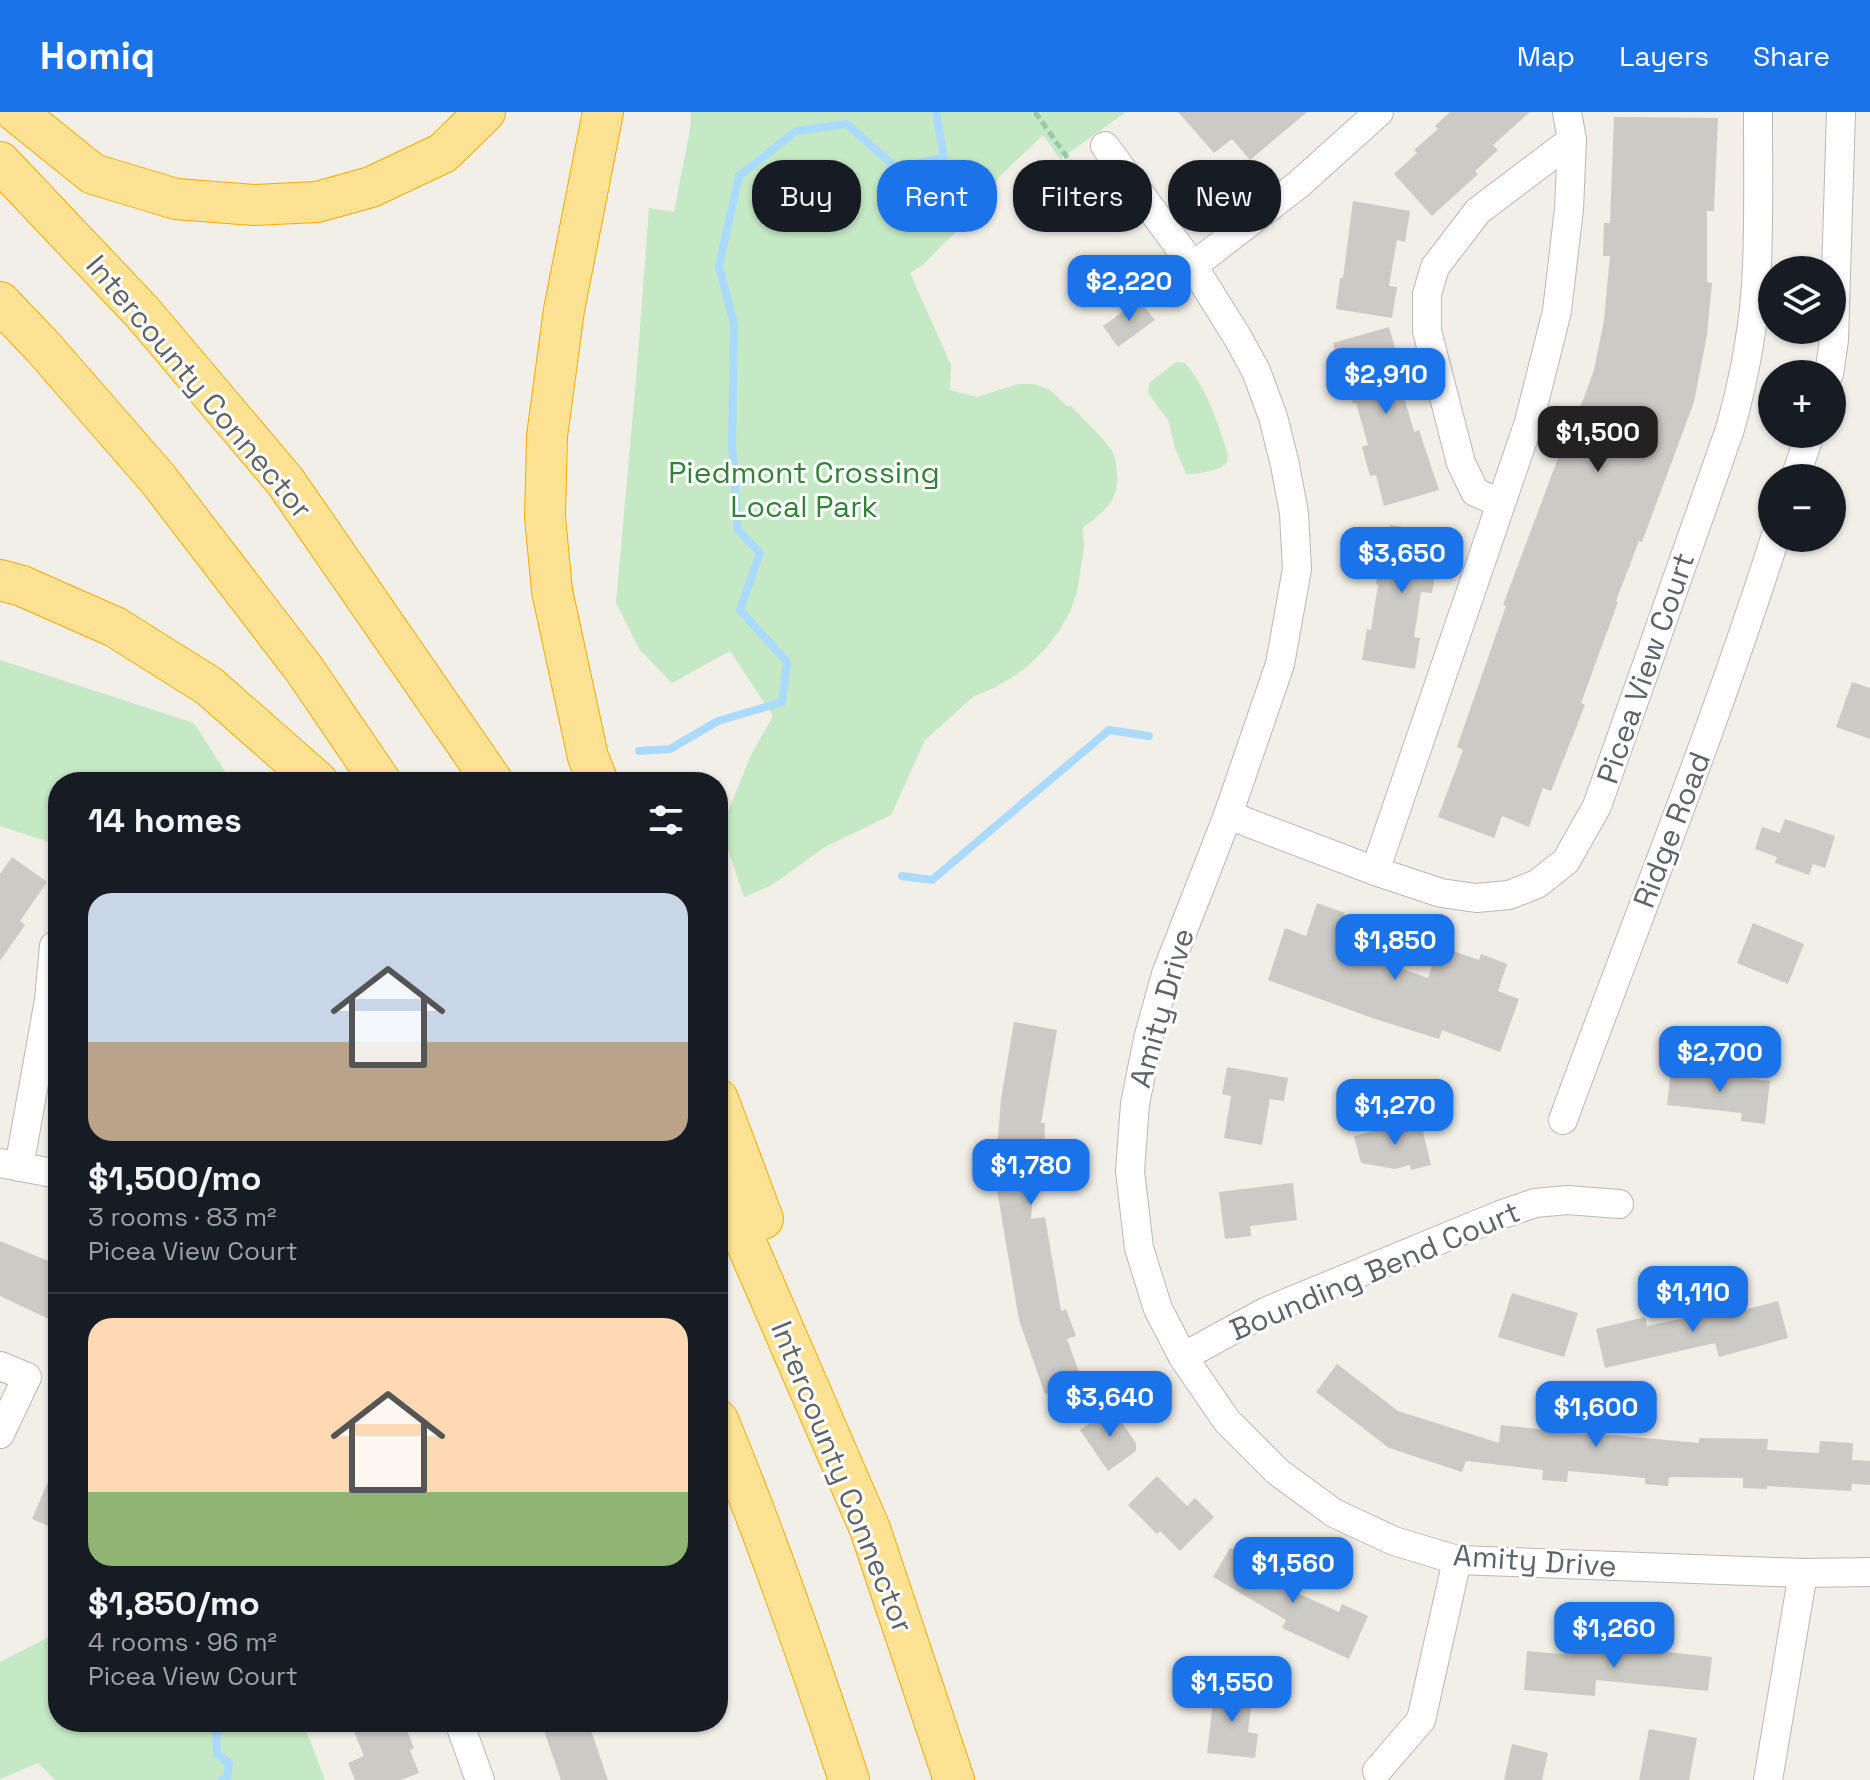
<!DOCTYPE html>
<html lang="en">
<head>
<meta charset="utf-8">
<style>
	:root { --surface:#171b24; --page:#20242c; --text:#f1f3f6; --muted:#9ea1a6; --line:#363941; --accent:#1a73e8 }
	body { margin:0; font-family:"Space Grotesk",sans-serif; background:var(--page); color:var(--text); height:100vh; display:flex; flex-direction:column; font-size:30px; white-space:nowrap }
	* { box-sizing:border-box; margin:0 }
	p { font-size:26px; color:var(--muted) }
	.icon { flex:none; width:44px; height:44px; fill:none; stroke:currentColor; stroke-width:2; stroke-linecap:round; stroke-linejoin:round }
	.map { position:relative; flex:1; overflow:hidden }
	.panel { position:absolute; left:48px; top:660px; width:680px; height:960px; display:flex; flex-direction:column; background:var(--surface); border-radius:32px; box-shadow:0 2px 6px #0004 }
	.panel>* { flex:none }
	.hud { position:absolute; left:752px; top:48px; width:760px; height:72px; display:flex; gap:16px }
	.controls { position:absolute; left:1758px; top:144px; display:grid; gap:16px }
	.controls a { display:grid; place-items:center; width:88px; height:88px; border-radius:50%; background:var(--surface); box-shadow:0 2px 6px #0004; font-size:40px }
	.price { position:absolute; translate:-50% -68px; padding:0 18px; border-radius:16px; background:var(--accent); color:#fff; font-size:26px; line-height:52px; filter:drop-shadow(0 2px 4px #0008) }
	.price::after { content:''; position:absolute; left:50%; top:48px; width:24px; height:18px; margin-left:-12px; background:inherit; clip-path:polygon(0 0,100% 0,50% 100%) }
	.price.active { background:#222; color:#fff }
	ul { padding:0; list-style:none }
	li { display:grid; align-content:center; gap:16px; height:424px; padding:0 40px }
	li+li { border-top:2px solid var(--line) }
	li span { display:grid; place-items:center; height:248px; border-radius:24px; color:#555 }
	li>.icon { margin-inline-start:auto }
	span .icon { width:144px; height:144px; fill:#fffc; stroke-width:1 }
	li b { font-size:34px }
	h2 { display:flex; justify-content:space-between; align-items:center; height:96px; padding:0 40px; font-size:34px }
	.chip { padding:0 28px; border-radius:32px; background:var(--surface); box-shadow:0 2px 6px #0004; font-size:28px; line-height:72px }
	.chip.active { background:var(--accent); color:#fff }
	header { display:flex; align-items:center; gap:48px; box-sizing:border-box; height:112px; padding:0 40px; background:var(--accent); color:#fff }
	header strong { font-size:38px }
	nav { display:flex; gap:44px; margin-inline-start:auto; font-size:28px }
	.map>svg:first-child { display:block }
	.green { fill:#c5e8c5 }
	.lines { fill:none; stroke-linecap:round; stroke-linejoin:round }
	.stream { stroke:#aadaff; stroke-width:8 }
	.building { fill:#cccac5 }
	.minor-casing { stroke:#b5b8bc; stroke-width:30 }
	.highway-casing { stroke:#f9ab00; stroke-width:42 }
	.path { stroke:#9cc7a9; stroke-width:5; stroke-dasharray:8 4; stroke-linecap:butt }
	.minor { stroke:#fff; stroke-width:28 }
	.highway { stroke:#fde293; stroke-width:40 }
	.labels { text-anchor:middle; stroke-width:6; stroke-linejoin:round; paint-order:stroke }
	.street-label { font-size:30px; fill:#5f6368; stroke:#fff }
	.park-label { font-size:30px; fill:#348238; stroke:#fff }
</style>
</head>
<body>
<header>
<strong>Homiq</strong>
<nav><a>Map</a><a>Layers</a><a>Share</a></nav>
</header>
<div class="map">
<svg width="1870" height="1668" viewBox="0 0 1870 1668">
	<rect width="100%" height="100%" fill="#f1efe8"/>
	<g class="green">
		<path d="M691,0H1126L1060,47L1043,23L999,65L982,98L947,128L924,152L910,161L951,253L950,278L977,285L1018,272H1034L1050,278L1067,294H1071C1084,308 1099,321 1110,336C1115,343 1116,351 1117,360C1121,386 1103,402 1083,415L1084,436L1077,480L1070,500L1059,519L1046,536L1030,552L1013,565L994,576L974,584L925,628L891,703L825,735L772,773L744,785L721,717L751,643L773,604L730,539L672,571L639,537L616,491L636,268L649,96L674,100L690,18Z"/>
		<path d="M1176,250L1185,251C1208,278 1217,309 1228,342C1228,345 1228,348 1227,350C1223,358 1195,363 1186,362L1175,336L1168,308L1148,281L1149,271Z"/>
		<path d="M0,548L194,611L232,670H58V733L0,714Z"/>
		<path d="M58,1520V1610H303L325,1668H55L38,1651L0,1667V1550Z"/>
	</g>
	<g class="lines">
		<g class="stream">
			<path d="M639,639L670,637L718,609L782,590L787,550L740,498L760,441L738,418L732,333L734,212L719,154L739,64L796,19L847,12L896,56L944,46L936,0"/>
			<path d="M902,764L932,768L1109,618L1149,624"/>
			<path d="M222,1668L227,1666L229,1651L217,1642L216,1622L227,1610"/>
		</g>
	</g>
	<g class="building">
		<path d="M1178,0H1307L1250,48L1232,27L1214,41Z"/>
		<path d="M1450,0H1530L1493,33L1498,38L1475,59L1478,62L1432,104L1394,62L1417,41L1414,38L1438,17L1435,14Z"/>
		<path d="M1614,5L1718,6L1714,99H1707V170L1712,171L1707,223L1694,290L1642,430L1639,429L1616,489L1618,490L1581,591L1585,593L1551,679L1543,676L1529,715L1502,704L1494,726L1438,705L1463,638L1457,635L1506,494L1503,493L1570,314L1573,315L1594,258L1604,208L1610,144H1603L1604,111H1610Z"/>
		<path d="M1353,89L1410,99L1405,130L1397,128L1389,174L1397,175L1392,206L1336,197L1340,166H1343Z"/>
		<path d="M1139,188L1155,208L1118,235L1103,214Z"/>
		<path d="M1389,215L1398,246L1401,245L1409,276L1402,278L1414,320L1419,318L1439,378L1384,394L1376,363L1370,364L1362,335L1368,333L1356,291L1353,292L1344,261L1341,262L1333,231Z"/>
		<path d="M1390,413L1447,422L1442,452L1437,451L1432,481L1421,480L1414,525L1420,526L1415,557L1362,548L1367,517L1371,518L1378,473L1376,472L1381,442L1385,443Z"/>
		<path d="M1852,570L1870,576V627L1836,615Z"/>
		<path d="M1785,707L1835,724L1825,756L1813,752L1809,763L1775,751L1777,745L1755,737L1762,715L1780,721Z"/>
		<path d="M12,745L47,770L20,809L25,813L0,849V762Z"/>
		<path d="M1317,791L1345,801L1343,805L1382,820L1372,846L1428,866L1439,834L1479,848L1481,842L1507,852L1498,879L1519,887L1500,940L1442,918L1439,927L1375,907L1268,868L1285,816L1306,824Z"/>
		<path d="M1753,811L1804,832L1788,872L1737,851Z"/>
		<path d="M1014,910L1057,918L1041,1011H1045L1044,1037L1036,1036L1031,1107L1045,1105L1061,1199L1066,1197L1076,1224L1067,1227L1082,1268L1045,1282L1019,1208L997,1078H994L1001,987Z"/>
		<path d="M1227,955L1288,966L1284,989L1270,987L1262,1033L1224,1026L1231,984L1222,982Z"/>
		<path d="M1671,958L1770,969L1765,1012L1741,1009L1742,1001L1667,993Z"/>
		<path d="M1420,1007L1431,1053L1411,1058L1410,1053L1395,1057L1361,1051L1354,1024Z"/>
		<path d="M1293,1071L1297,1108L1250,1114L1251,1124L1225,1127L1219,1080Z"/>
		<path d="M0,1129L58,1153V1194L51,1208L0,1184Z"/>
		<path d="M1512,1181L1578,1201L1564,1245L1498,1225Z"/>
		<path d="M1778,1189L1788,1226L1719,1245L1715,1231L1605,1256L1596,1217L1645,1205L1647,1214L1707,1201L1706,1199L1730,1193L1733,1201Z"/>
		<path d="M1337,1252L1398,1299L1499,1331L1501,1313L1602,1324V1322L1699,1331V1326L1768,1327L1767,1338L1819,1341L1820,1329L1853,1331L1852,1348L1870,1349V1373L1852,1372L1851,1379L1767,1374V1377L1743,1376V1366L1669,1365L1668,1374L1645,1372V1366L1568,1359L1567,1370L1542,1368L1543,1358L1466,1349L1462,1360L1389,1336L1316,1280Z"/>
		<path d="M1112,1296L1136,1331V1339L1108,1359L1080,1318Z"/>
		<path d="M58,1346V1418L32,1407Z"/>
		<path d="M1157,1364L1187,1394L1195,1386L1214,1405L1180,1439L1160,1419L1157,1422L1128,1393Z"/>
		<path d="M1230,1436L1288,1469L1284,1475L1339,1500L1342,1492L1368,1504L1349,1547L1282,1516L1286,1508L1213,1465Z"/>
		<path d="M1573,1534L1632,1540V1536L1712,1545L1708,1579L1596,1568L1595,1584L1524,1578L1527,1539L1572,1543Z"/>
		<path d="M1215,1574L1253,1578L1248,1620L1258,1622L1255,1646L1207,1641Z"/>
		<path d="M371,1610H404L414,1636L410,1638L419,1661L401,1668H355L348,1651L364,1644L353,1617Z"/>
		<path d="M541,1610H588L608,1668H561Z"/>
		<path d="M1649,1617L1697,1626L1689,1668H1639Z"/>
		<path d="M1512,1632L1548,1641L1542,1668H1504Z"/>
	</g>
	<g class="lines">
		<defs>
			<g id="minor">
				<path d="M1105,34L1193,154L1238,226L1256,259L1273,305L1285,353L1294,401L1297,457L1280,552L1228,703L1166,862L1148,927L1135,992L1130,1059L1139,1136L1158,1197L1183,1245L1227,1309L1278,1360L1334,1401L1394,1429L1457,1448L1803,1461L1870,1460"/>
				<path d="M1193,154L1299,72L1379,0"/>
				<path d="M1829,262L1834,228L1841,0"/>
				<path d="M1795,366L1810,322"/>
				<path d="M1500,391L1475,380L1461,351L1427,219V182L1435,155L1478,99L1572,28"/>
				<path d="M1228,703L1375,759L1441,781L1476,786L1509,783L1537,772L1566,749L1597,694L1730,317C1745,264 1755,209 1757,154C1759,103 1758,51 1758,0"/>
				<path d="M1375,759L1529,310L1557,199L1569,97L1572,28L1567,0"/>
				<path d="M1563,1008C1634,814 1712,623 1775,426"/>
				<path d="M0,1051L58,1062"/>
				<path d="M19,1055L49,888L54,834"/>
				<path d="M1183,1245L1267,1199L1500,1103L1535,1091L1567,1088L1619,1092"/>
				<path d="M0,1254L27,1265L0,1322"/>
				<path d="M459,1610L480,1668"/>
				<path d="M1377,1659L1421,1608L1457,1448"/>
				<path d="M1768,1668L1803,1461"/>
			</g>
			<g id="highway">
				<path d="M16,0L93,62L176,87L254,93L317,90L371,75L443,41L485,0"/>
				<path d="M0,50L142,200L285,369L493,670"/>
				<path d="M0,190L43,235L158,367L304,557L381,670"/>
				<path d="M0,468L22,474L115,515L209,574L318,670"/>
				<path d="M598,670L588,645L552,479L545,405L547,324L564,198L603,0"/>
				<path d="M718,987L763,1107"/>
				<path d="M718,1066L870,1417L954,1668"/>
				<path d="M718,1308C767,1426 809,1547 849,1668"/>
			</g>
		</defs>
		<use href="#minor" class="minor-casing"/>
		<use href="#highway" class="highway-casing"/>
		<path class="path" d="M1035,0L1074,55"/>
		<use href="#minor" class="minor"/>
		<use href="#highway" class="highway"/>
	</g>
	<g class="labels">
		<g class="street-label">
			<text transform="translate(199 275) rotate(50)" y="10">Intercounty Connector</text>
			<text transform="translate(1646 556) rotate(-71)" y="10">Picea View Court</text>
			<text transform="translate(1672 718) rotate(-69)" y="10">Ridge Road</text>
			<text transform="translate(1162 896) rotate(-74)" y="10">Amity Drive</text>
			<text transform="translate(1375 1159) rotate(-23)" y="10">Bounding Bend Court</text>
			<text transform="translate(842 1365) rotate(68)" y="10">Intercounty Connector</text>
			<text transform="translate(1535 1449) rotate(4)" y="10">Amity Drive</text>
		</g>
		<g class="park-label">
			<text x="804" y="371">Piedmont Crossing<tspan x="804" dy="34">Local Park</tspan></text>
		</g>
	</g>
</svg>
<div class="controls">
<a><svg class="icon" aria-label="layers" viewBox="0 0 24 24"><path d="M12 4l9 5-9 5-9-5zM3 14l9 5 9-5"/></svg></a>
<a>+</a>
<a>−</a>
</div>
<b class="price" style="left:1129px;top:211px">$2,220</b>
<b class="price" style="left:1386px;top:304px">$2,910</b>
<b class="price active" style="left:1598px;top:362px">$1,500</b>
<b class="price" style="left:1402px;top:483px">$3,650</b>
<b class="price" style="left:1395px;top:870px">$1,850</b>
<b class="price" style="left:1720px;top:982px">$2,700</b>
<b class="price" style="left:1395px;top:1035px">$1,270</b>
<b class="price" style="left:1031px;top:1095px">$1,780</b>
<b class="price" style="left:1693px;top:1222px">$1,110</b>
<b class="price" style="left:1110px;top:1327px">$3,640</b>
<b class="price" style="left:1596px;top:1337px">$1,600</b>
<b class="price" style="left:1293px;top:1493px">$1,560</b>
<b class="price" style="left:1614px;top:1558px">$1,260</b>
<b class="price" style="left:1232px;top:1612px">$1,550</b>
<div class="hud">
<a class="chip">Buy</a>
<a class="chip active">Rent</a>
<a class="chip">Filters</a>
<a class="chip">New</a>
</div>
<section class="panel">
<h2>14 homes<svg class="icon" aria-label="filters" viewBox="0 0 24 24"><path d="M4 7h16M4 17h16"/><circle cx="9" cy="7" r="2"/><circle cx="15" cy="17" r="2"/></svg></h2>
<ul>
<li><span style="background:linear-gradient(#c9d6e8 60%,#b9a48a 0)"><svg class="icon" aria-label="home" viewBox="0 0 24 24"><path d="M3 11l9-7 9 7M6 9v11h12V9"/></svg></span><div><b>$1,500/mo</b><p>3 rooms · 83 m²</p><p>Picea View Court</p></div></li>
<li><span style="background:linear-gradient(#ffd9b3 70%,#8fb573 0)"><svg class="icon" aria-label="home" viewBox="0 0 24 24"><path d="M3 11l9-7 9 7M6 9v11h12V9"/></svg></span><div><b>$1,850/mo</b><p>4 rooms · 96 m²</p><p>Picea View Court</p></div></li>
</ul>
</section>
</div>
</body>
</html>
